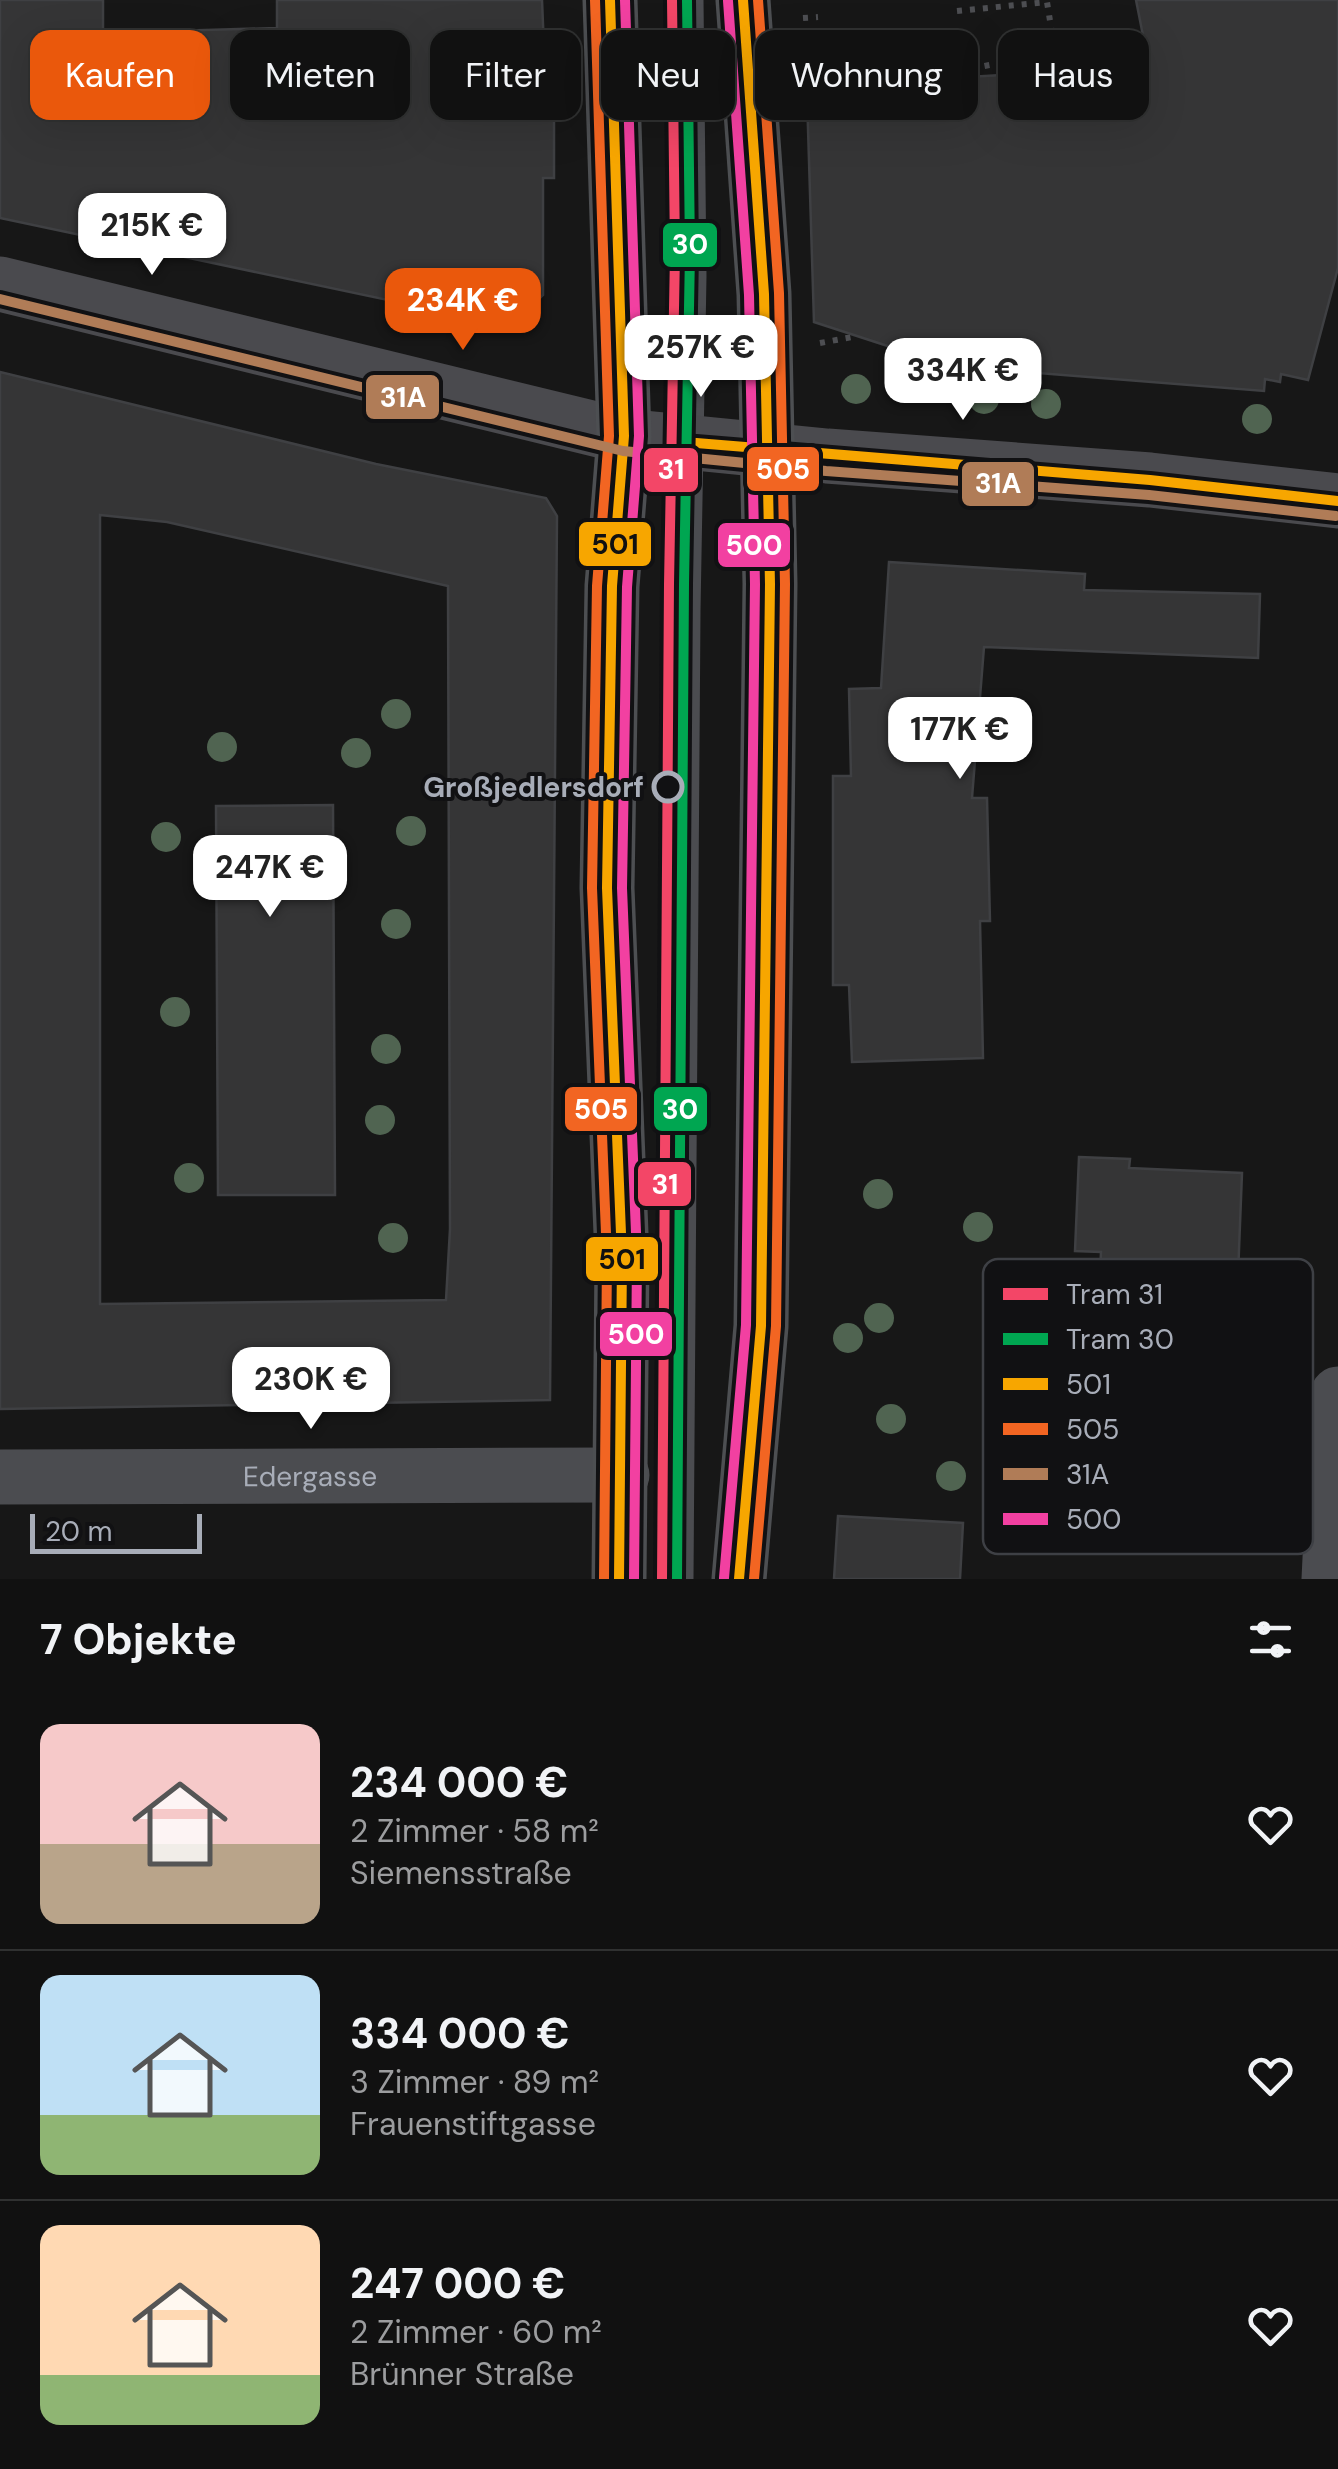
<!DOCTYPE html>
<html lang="de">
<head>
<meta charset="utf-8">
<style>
	:root { --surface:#111; --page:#1e1f1f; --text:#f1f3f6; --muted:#9c9d9f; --line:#303131; --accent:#ea580c }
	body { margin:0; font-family:"DM Sans",sans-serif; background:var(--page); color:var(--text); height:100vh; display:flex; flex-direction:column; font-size:38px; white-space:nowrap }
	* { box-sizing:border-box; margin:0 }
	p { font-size:32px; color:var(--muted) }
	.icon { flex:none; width:55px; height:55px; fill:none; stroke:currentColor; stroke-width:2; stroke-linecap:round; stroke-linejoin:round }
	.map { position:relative; height:1579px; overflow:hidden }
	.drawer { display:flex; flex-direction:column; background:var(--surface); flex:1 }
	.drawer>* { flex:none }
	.top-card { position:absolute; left:30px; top:30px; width:1280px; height:90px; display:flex; gap:20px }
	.scale { position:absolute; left:30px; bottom:25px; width:172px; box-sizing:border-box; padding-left:10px; border:5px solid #a8adb8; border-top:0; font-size:28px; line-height:35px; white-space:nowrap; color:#a8adb8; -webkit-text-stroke:8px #111113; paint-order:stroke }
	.price { position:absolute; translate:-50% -85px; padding:0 22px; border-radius:20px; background:#fff; color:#222; font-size:32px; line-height:65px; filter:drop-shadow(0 2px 5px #0008) }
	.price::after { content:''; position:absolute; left:50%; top:60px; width:30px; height:22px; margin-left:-15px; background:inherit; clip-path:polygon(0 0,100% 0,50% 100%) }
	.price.active { background:var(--accent); color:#fff }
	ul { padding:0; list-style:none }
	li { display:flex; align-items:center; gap:30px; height:250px; padding:0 40px }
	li+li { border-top:2px solid var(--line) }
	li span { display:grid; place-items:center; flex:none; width:280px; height:200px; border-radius:20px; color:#555 }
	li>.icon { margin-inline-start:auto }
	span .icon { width:120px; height:120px; fill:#fffc; stroke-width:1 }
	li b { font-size:42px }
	h2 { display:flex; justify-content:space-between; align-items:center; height:120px; padding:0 40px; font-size:42px }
	.chip { padding:0 35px; border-radius:20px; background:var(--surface); box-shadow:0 10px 40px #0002,0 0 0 2px var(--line); font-size:35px; line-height:90px }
	.chip.active { background:var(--accent); color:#fff }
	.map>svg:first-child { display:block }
	.building { fill:#353536; stroke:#3f4043; stroke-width:2.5; fill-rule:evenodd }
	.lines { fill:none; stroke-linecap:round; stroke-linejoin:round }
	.path { stroke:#4d4e52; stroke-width:6; stroke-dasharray:5 8; stroke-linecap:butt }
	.lane { stroke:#4b4c50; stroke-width:35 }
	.street { stroke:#4b4c50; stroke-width:55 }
	.secondary { stroke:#4a4a4e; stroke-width:55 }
	.primary { stroke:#4d4f52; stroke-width:55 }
	.bus-1-casing { stroke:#111113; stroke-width:18 }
	.bus-2-casing { stroke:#111113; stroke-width:18 }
	.bus-3-casing { stroke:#111113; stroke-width:18 }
	.bus-4-casing { stroke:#111113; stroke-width:18 }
	.bus-1 { stroke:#f7a600; stroke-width:10 }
	.bus-2 { stroke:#f26522; stroke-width:10 }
	.bus-3 { stroke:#b07c57; stroke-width:10 }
	.bus-4 { stroke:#f240a1; stroke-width:10 }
	.tram-1-casing { stroke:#111113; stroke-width:18 }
	.tram-2-casing { stroke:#111113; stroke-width:18 }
	.tram-1 { stroke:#f34667; stroke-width:10 }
	.tram-2 { stroke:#00a651; stroke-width:10 }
	.tree { fill:#506451 }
	.stop-dot { fill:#111113; stroke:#a8adb8; stroke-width:5 }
	.labels { text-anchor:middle; stroke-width:8; stroke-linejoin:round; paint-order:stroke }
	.stop-label { font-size:28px; font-weight:bold; fill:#a8adb8; stroke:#111113; text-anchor:end }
	.street-label { font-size:28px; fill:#a8adb8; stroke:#111113 }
	.key { fill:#111113; stroke:#3e4045; stroke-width:2.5 }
	.key-label { font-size:28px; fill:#a8adb8 }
	.line-badge { stroke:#111113; stroke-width:4 }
	.badge-label { font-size:28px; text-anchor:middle; font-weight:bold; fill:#fff }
	.pale-badge-label { font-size:28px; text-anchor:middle; font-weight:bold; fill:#111 }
</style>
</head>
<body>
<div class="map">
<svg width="1338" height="1579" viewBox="0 0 1338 1579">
	<rect width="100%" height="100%" fill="#171717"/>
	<g class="building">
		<path d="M0,0H103V33L277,28V0H542L544,48L554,47V178H543V295L511,326L0,218Z"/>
		<path d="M1136,0H1338V268L1308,380L1281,374L1280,382L1265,379L1264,391L949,366L814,322L807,96L820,97V86L1149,66Z"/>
		<path d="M0,372L376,464L546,498L557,516L550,1400L0,1409ZM100,515L167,522L448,586L450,1229L446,1300L100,1304Z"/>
		<path d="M889,562L1085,574L1084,590L1260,594L1258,658L984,647L972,798H987L990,921H980L983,1058L852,1062L849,985H833V776H851L849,689L881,688Z"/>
		<path d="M333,805L335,1195H218L216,806Z"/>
		<path d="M1079,1157L1130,1159L1129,1168L1242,1173L1232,1429L1121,1425V1438L1060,1436L1063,1341L1097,1343L1101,1252L1075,1251Z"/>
		<path d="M838,1516L963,1523L960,1579H834Z"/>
	</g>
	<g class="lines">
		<g class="path">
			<path d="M957,11L1047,2L1055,52L1112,47L1115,72"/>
			<path d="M803,18L818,17"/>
			<path d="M959,71L1055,52"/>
			<path d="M820,343L858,336"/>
		</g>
		<path class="lane" d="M676,1579L683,611L689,276L686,0"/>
		<g class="street">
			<path id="s1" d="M0,1477L622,1475"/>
			<path d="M1329,1579L1338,1394"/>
		</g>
		<path class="secondary" d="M0,284L624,436L827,456L1150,480L1338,501"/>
		<g class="primary">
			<path d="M610,0L624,436L612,586L607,888L622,1258L619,1579"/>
			<path d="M739,1579L761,1326L770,584L764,294L743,0"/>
		</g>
		<defs>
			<g id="bus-1">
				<path d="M610,0L624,436L612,586L607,888L622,1258L619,1579"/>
				<path d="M684,442L1150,480L1338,501"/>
				<path d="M739,1579L761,1326L770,584L764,294L743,0"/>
			</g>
			<g id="bus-2">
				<path d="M595,0L609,436L597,586L592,888L607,1258L604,1579"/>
				<path d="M754,1579L776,1326L785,584L779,293L758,0"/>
			</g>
			<path id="bus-3" d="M0,299L623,451L826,471L1149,495L1336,516"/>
			<g id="bus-4">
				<path d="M625,0L639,436L627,587L622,888L637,1257L634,1579"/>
				<path d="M724,1578L746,1325L755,584L749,295L728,1"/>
			</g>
		</defs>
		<use href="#bus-1" class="bus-1-casing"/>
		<use href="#bus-2" class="bus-2-casing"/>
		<use href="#bus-3" class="bus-3-casing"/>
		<use href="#bus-4" class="bus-4-casing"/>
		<use href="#bus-1" class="bus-1"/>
		<use href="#bus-2" class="bus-2"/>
		<use href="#bus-3" class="bus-3"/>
		<use href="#bus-4" class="bus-4"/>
		<defs>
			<path id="tram-1" d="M662,1579L669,584L675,253L672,0"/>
			<path id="tram-2" d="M677,1579L684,584L690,253L687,0"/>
		</defs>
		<use href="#tram-1" class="tram-1-casing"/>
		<use href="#tram-2" class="tram-2-casing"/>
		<use href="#tram-1" class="tram-1"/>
		<use href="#tram-2" class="tram-2"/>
	</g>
	<g class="tree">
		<circle cx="856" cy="389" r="15"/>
		<circle cx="984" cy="399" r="15"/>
		<circle cx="1046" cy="404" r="15"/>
		<circle cx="1257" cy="419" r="15"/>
		<circle cx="396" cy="714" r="15"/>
		<circle cx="222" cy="747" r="15"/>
		<circle cx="356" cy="753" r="15"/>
		<circle cx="411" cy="831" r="15"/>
		<circle cx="166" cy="837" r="15"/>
		<circle cx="396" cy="924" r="15"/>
		<circle cx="175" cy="1012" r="15"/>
		<circle cx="386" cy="1049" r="15"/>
		<circle cx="380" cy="1120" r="15"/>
		<circle cx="189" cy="1178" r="15"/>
		<circle cx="878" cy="1194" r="15"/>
		<circle cx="978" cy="1227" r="15"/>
		<circle cx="393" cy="1238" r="15"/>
		<circle cx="879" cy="1318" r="15"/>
		<circle cx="848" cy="1338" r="15"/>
		<circle cx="891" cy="1419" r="15"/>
		<circle cx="951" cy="1476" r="15"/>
	</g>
	<circle class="stop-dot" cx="668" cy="787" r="14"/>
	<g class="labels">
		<g class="stop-label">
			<text x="644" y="797">Großjedlersdorf</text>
		</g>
		<g class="street-label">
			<text dy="10" stroke="none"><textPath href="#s1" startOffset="310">Edergasse</textPath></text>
		</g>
	</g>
	<rect x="983" y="1259" width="330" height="295" rx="15" class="key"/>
	<rect x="1003" y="1288" width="45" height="12" fill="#f34667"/>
	<rect x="1003" y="1333" width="45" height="12" fill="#00a651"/>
	<rect x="1003" y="1378" width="45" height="12" fill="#f7a600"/>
	<rect x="1003" y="1423" width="45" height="12" fill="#f26522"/>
	<rect x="1003" y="1468" width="45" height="12" fill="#b07c57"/>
	<rect x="1003" y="1513" width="45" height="12" fill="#f240a1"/>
	<g class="key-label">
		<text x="1066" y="1304">Tram 31</text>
		<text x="1066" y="1349">Tram 30</text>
		<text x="1066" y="1394">501</text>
		<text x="1066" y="1439">505</text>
		<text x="1066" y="1484">31A</text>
		<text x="1066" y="1529">500</text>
	</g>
	<g class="line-badge">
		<rect x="661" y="221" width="58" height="48" rx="10" fill="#00a651"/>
		<rect x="364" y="373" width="77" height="48" rx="10" fill="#b07c57"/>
		<rect x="745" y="445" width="76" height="48" rx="10" fill="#f26522"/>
		<rect x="642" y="446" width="58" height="48" rx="10" fill="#f34667"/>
		<rect x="960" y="460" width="76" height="48" rx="10" fill="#b07c57"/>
		<rect x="577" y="520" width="76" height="48" rx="10" fill="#f7a600"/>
		<rect x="716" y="521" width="76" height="48" rx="10" fill="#f240a1"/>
		<rect x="563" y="1085" width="76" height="48" rx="10" fill="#f26522"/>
		<rect x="652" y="1085" width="57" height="48" rx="10" fill="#00a651"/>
		<rect x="636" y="1160" width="57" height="48" rx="10" fill="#f34667"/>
		<rect x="584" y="1235" width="76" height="48" rx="10" fill="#f7a600"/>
		<rect x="598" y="1310" width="76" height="48" rx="10" fill="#f240a1"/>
	</g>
	<g class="badge-label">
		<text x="690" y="254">30</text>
		<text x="403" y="407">31A</text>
		<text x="783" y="479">505</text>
		<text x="671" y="479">31</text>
		<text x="998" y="493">31A</text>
		<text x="754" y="555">500</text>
		<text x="601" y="1119">505</text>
		<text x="680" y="1119">30</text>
		<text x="665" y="1194">31</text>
		<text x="636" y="1344">500</text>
	</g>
	<g class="pale-badge-label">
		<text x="615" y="554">501</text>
		<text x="622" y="1269">501</text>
	</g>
</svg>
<div class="scale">20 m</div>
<b class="price" style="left:152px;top:278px">215K €</b>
<b class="price active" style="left:463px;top:353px">234K €</b>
<b class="price" style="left:701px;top:400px">257K €</b>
<b class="price" style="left:963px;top:423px">334K €</b>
<b class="price" style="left:960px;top:782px">177K €</b>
<b class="price" style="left:270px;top:920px">247K €</b>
<b class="price" style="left:311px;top:1432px">230K €</b>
<div class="top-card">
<a class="chip active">Kaufen</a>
<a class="chip">Mieten</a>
<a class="chip">Filter</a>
<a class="chip">Neu</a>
<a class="chip">Wohnung</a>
<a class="chip">Haus</a>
</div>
</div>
<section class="drawer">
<h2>7 Objekte<svg class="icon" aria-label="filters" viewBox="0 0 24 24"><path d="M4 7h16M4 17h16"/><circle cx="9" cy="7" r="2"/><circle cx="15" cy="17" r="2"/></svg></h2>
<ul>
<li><span style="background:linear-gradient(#f6c9c9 60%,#b9a48a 0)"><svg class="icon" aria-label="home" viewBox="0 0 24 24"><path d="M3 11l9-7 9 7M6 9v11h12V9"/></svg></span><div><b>234 000 €</b><p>2 Zimmer · 58 m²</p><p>Siemensstraße</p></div><svg class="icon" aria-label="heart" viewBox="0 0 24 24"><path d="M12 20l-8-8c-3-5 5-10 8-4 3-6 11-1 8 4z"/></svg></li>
<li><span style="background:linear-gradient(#bfe0f5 70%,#8fb573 0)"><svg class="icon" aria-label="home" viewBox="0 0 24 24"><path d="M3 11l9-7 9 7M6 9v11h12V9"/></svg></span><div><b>334 000 €</b><p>3 Zimmer · 89 m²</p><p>Frauenstiftgasse</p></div><svg class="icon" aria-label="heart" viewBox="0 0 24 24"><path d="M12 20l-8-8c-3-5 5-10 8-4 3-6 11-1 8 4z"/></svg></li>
<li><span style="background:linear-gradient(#ffd9b3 75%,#8fb573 0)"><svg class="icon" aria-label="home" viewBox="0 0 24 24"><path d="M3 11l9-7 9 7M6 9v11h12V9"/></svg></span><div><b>247 000 €</b><p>2 Zimmer · 60 m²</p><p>Brünner Straße</p></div><svg class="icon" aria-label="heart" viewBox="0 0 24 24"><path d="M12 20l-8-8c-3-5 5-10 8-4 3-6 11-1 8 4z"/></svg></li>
</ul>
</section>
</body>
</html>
